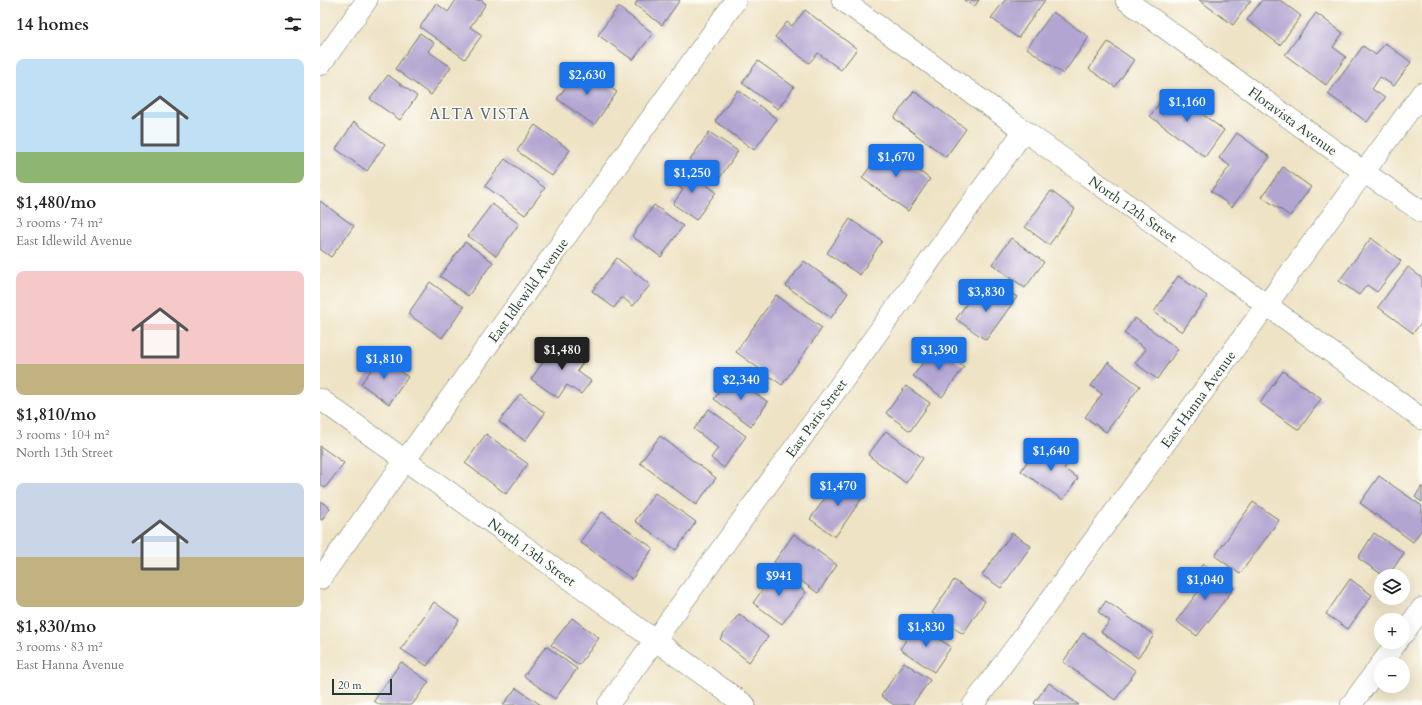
<!DOCTYPE html>
<html lang="en">
<head>
<meta charset="utf-8">
<style>
	:root { --surface:#fff; --page:#f2f2f2; --text:#202124; --muted:#757577; --accent:#1a73e8 }
	body { margin:0; font-family:Cardo,serif; background:var(--page); color:var(--text); height:100vh; display:flex; flex-direction:column; font-size:15px; white-space:nowrap }
	* { box-sizing:border-box; margin:0 }
	p { font-size:13px; color:var(--muted) }
	.icon { flex:none; width:22px; height:22px; fill:none; stroke:currentColor; stroke-width:2; stroke-linecap:round; stroke-linejoin:round }
	.map { position:relative; flex:1; overflow:hidden }
	.panel { display:flex; flex-direction:column; background:var(--surface); width:320px }
	.panel>* { flex:none }
	.buttons { position:absolute; left:1054px; top:569px; display:grid; gap:8px }
	.buttons a { display:grid; place-items:center; width:36px; height:36px; border-radius:50%; background:var(--surface); box-shadow:0 4px 16px #0002; font-size:20px }
	.scale { position:absolute; left:12px; bottom:10px; width:60px; box-sizing:border-box; padding-left:4px; border:2px solid #1f3d34; border-top:0; font-size:11px; line-height:14px; white-space:nowrap; color:#1f3d34; -webkit-text-stroke:3px #fdfcf7; paint-order:stroke }
	.price { position:absolute; translate:-50% -34px; padding:0 9px; border-radius:4px; background:var(--accent); color:#fff; font-size:13px; line-height:26px; filter:drop-shadow(0 1px 2px #0008) }
	.price::after { content:''; position:absolute; left:50%; top:24px; width:12px; height:9px; margin-left:-6px; background:inherit; clip-path:polygon(0 0,100% 0,50% 100%) }
	.price.selected { background:#222; color:#fff }
	ul { padding:0; list-style:none }
	li { display:grid; align-content:center; gap:8px; height:212px; padding:0 16px }
	li span { display:grid; place-items:center; height:124px; border-radius:8px; color:#555 }
	li>.icon { margin-inline-start:auto }
	span .icon { width:72px; height:72px; fill:#fffc; stroke-width:1 }
	li b { font-size:17px }
	h2 { display:flex; justify-content:space-between; align-items:center; height:48px; padding:0 16px; font-size:17px }
	main { display:flex; flex:1; min-height:0 }
	.map>svg:first-child { display:block }
	.building { fill:#b2a5d1 }
	.lines { fill:none; stroke-linecap:round; stroke-linejoin:round }
	.minor-casing { stroke:#687767; stroke-width:22 }
	.minor { stroke:#fff; stroke-width:21 }
	.labels { text-anchor:middle; stroke-width:3; stroke-linejoin:round; paint-order:stroke }
	.street-label { font-size:14px; fill:#1f3d34; stroke:#fdfcf7 }
	.neighbourhood-label { font-size:15px; letter-spacing:1px; fill:#52616b; stroke:#fdfcf7 }
</style>
</head>
<body>
<main>
<section class="panel">
<h2>14 homes<svg class="icon" aria-label="filters" viewBox="0 0 24 24"><path d="M4 7h16M4 17h16"/><circle cx="9" cy="7" r="2"/><circle cx="15" cy="17" r="2"/></svg></h2>
<ul>
<li><span style="background:linear-gradient(#bfe0f5 75%,#8fb573 0)"><svg class="icon" aria-label="home" viewBox="0 0 24 24"><path d="M3 11l9-7 9 7M6 9v11h12V9"/></svg></span><div><b>$1,480/mo</b><p>3 rooms · 74 m²</p><p>East Idlewild Avenue</p></div></li>
<li><span style="background:linear-gradient(#f6c9c9 75%,#c2b280 0)"><svg class="icon" aria-label="home" viewBox="0 0 24 24"><path d="M3 11l9-7 9 7M6 9v11h12V9"/></svg></span><div><b>$1,810/mo</b><p>3 rooms · 104 m²</p><p>North 13th Street</p></div></li>
<li><span style="background:linear-gradient(#c9d6e8 60%,#c2b280 0)"><svg class="icon" aria-label="home" viewBox="0 0 24 24"><path d="M3 11l9-7 9 7M6 9v11h12V9"/></svg></span><div><b>$1,830/mo</b><p>3 rooms · 83 m²</p><p>East Hanna Avenue</p></div></li>
</ul>
</section>
<div class="map">
<svg width="1102" height="705" viewBox="0 0 1102 705">
	<rect width="100%" height="100%" fill="#fdfcf7"/>
	<filter id="ink" filterUnits="userSpaceOnUse"><feTurbulence type="fractalNoise" baseFrequency=".025" numOctaves="2"/><feDisplacementMap in="SourceGraphic" scale="8" xChannelSelector="R" yChannelSelector="G"/><feConvolveMatrix kernelMatrix="1 2 1 2 8 2 1 2 1" color-interpolation-filters="sRGB"/></filter>
	<filter id="wash" filterUnits="userSpaceOnUse"><feTurbulence type="fractalNoise" baseFrequency=".012" numOctaves="4" result="noise"/><feDisplacementMap in="SourceGraphic" scale="16" xChannelSelector="R" yChannelSelector="G"/><feGaussianBlur stdDeviation="0.9" result="paint"/><feColorMatrix in="noise" values="0 0 0 0 0 0 0 0 0 0 0 0 0 0 0 0 0 1.4 0 .05"/><feComposite in="paint" operator="in"/></filter>
	<g filter="url(#wash)">
		<rect width="100%" height="100%" fill="#efe3c5"/>
		<g id="blocks">
			<g class="building">
				<path d="M136,0H161L166,4L150,27L162,35L145,59L100,27L116,3L128,12Z"/>
				<path d="M318,0H360L342,25L315,5Z"/>
				<path d="M644,0H659L654,7Z"/>
				<path d="M685,0H725L698,38L671,18Z"/>
				<path d="M879,0H931L913,25Z"/>
				<path d="M942,0H960L981,16L960,45L927,20Z"/>
				<path d="M298,7L333,33L313,60L278,35Z"/>
				<path d="M485,10L537,49L521,70L498,53L489,63L455,37L467,22L472,26Z"/>
				<path d="M733,12L769,37L743,74L707,48Z"/>
				<path d="M996,13L1023,33L1013,47L1026,57L1006,85L965,55Z"/>
				<path d="M100,33L114,43L108,51L131,67L111,95L75,69Z"/>
				<path d="M788,42L814,60L795,87L769,69Z"/>
				<path d="M1065,43L1091,62L1074,86L1060,77L1052,89L1065,98L1047,122L1008,94L1043,46L1056,55Z"/>
				<path d="M438,61L474,87L458,109L422,83Z"/>
				<path d="M261,67L297,92L274,125L237,99Z"/>
				<path d="M68,75L97,96L80,120L50,99Z"/>
				<path d="M418,90L457,119L434,150L395,121Z"/>
				<path d="M849,90L904,130L885,157L830,116Z"/>
				<path d="M594,91L646,129L626,157L574,118Z"/>
				<path d="M34,122L65,144L47,171L16,149Z"/>
				<path d="M215,125L250,150L232,176L197,151Z"/>
				<path d="M389,132L418,151L399,179L370,160Z"/>
				<path d="M917,133L950,157L912,207L891,191L910,166L899,158Z"/>
				<path d="M565,146L610,179L588,211L542,178Z"/>
				<path d="M185,159L225,188L205,215L165,186Z"/>
				<path d="M963,167L991,187L970,216L942,197Z"/>
				<path d="M363,168L396,192L376,220L353,204L363,190L352,182Z"/>
				<path d="M731,191L755,209L729,245L705,227Z"/>
				<path d="M0,201L34,226L11,257L0,249Z"/>
				<path d="M172,204L199,224L176,256L148,236Z"/>
				<path d="M334,205L363,226L341,257L312,236Z"/>
				<path d="M530,219L562,241L540,275L507,253Z"/>
				<path d="M691,238L724,262L705,288L672,264Z"/>
				<path d="M1051,238L1081,261L1057,292L1047,285L1039,295L1019,281Z"/>
				<path d="M145,242L173,262L148,296L120,276Z"/>
				<path d="M297,258L330,285L313,306L302,297L294,308L272,291Z"/>
				<path d="M484,261L528,293L511,318L466,286Z"/>
				<path d="M1088,267L1102,278V322L1093,333L1058,307Z"/>
				<path d="M858,276L887,296L862,332L834,312Z"/>
				<path d="M110,282L144,307L122,338L88,314Z"/>
				<path d="M682,287L697,297L666,340L636,319L651,297L666,308Z"/>
				<path d="M456,295L502,328L462,385L416,352Z"/>
				<path d="M815,318L858,349L837,379L815,363L826,349L804,333Z"/>
				<path d="M240,339L266,358L257,371L271,381L261,394L247,385L238,398L211,379Z"/>
				<path d="M616,345L644,367L622,397L593,376Z"/>
				<path d="M60,357L88,377L69,404L41,384Z"/>
				<path d="M788,362L820,386L786,432L765,417L782,394L771,386Z"/>
				<path d="M963,371L1001,399L979,430L940,403Z"/>
				<path d="M411,376L448,402L431,426L394,399Z"/>
				<path d="M586,386L610,403L590,431L566,413Z"/>
				<path d="M200,394L225,413L205,441L179,422Z"/>
				<path d="M389,409L426,436L404,468L391,458L398,448L374,429Z"/>
				<path d="M566,431L603,458L586,483L548,455Z"/>
				<path d="M166,434L208,464L186,494L145,463Z"/>
				<path d="M340,436L396,478L376,505L320,463Z"/>
				<path d="M0,446L24,463L5,488L0,484Z"/>
				<path d="M736,448L750,458L744,469L758,478L743,500L701,471L715,450L729,459Z"/>
				<path d="M521,476L545,494L515,537L490,519Z"/>
				<path d="M1059,476L1102,506V529L1093,542L1040,503Z"/>
				<path d="M1102,486V502L1095,497Z"/>
				<path d="M335,493L376,522L356,550L315,521Z"/>
				<path d="M0,501L10,508L2,520L0,519Z"/>
				<path d="M933,502L959,520L920,574L895,556Z"/>
				<path d="M282,512L333,548L312,579L260,542Z"/>
				<path d="M692,533L711,546L681,588L662,575Z"/>
				<path d="M1054,533L1084,553L1068,576H1064L1038,558Z"/>
				<path d="M474,534L517,565L498,593L454,562Z"/>
				<path d="M883,564L914,588L877,636L856,621L884,584L873,576Z"/>
				<path d="M456,571L486,592L462,624L433,603Z"/>
				<path d="M1030,579L1052,595L1028,629L1006,614Z"/>
				<path d="M634,580L665,601L643,634L612,613Z"/>
				<path d="M786,601L834,635L818,658L781,632L790,621L778,612Z"/>
				<path d="M114,602L139,620L107,666L81,649Z"/>
				<path d="M419,614L448,637L429,662L400,639Z"/>
				<path d="M252,618L279,638L259,665L231,645Z"/>
				<path d="M597,624L631,647L614,672L580,649Z"/>
				<path d="M763,633L816,671L795,700L743,662Z"/>
				<path d="M226,646L257,669L235,699L204,676Z"/>
				<path d="M81,662L109,682L92,705H60L54,701Z"/>
				<path d="M584,662L610,680L592,705H574L561,696Z"/>
				<path d="M729,683L759,705H716L714,703Z"/>
				<path d="M196,688L221,705H183Z"/>
			</g>
		</g>
	</g>
	<g filter="url(#ink)">
		<use href="#blocks" fill-opacity="0" stroke="#687767" stroke-width="1"/>
		<g class="lines">
			<defs>
				<g id="minor">
					<path d="M522,0L947,305L1102,419"/>
					<path d="M806,0L1044,172L1102,212"/>
					<path d="M0,65L47,0"/>
					<path d="M0,399L425,705"/>
					<path d="M0,579L416,0"/>
					<path d="M1083,634L1102,608"/>
					<path d="M1061,664L1077,642"/>
					<path d="M288,705L704,131"/>
					<path d="M653,705L1102,93"/>
					<path d="M1031,705L1061,664"/>
				</g>
			</defs>
			<use href="#minor" class="minor-casing"/>
			<use href="#minor" class="minor"/>
		</g>
	</g>
	<g class="labels">
		<g class="street-label">
			<text transform="translate(973 121) rotate(36)" y="5">Floravista Avenue</text>
			<text transform="translate(813 209) rotate(35)" y="5">North 12th Street</text>
			<text transform="translate(208 290) rotate(-54)" y="5">East Idlewild Avenue</text>
			<text transform="translate(878 399) rotate(-54)" y="5">East Hanna Avenue</text>
			<text transform="translate(496 418) rotate(-54)" y="5">East Paris Street</text>
			<text transform="translate(212 552) rotate(36)" y="5">North 13th Street</text>
		</g>
		<g class="neighbourhood-label">
			<text x="160" y="119">ALTA VISTA</text>
		</g>
	</g>
</svg>
<div class="buttons">
<a><svg class="icon" aria-label="layers" viewBox="0 0 24 24"><path d="M12 4l9 5-9 5-9-5zM3 14l9 5 9-5"/></svg></a>
<a>+</a>
<a>−</a>
</div>
<div class="scale">20 m</div>
<b class="price" style="left:267px;top:96px">$2,630</b>
<b class="price" style="left:867px;top:123px">$1,160</b>
<b class="price" style="left:576px;top:178px">$1,670</b>
<b class="price" style="left:372px;top:194px">$1,250</b>
<b class="price" style="left:666px;top:313px">$3,830</b>
<b class="price selected" style="left:242px;top:371px">$1,480</b>
<b class="price" style="left:619px;top:371px">$1,390</b>
<b class="price" style="left:64px;top:380px">$1,810</b>
<b class="price" style="left:421px;top:401px">$2,340</b>
<b class="price" style="left:731px;top:472px">$1,640</b>
<b class="price" style="left:518px;top:507px">$1,470</b>
<b class="price" style="left:459px;top:597px">$941</b>
<b class="price" style="left:885px;top:601px">$1,040</b>
<b class="price" style="left:606px;top:648px">$1,830</b>
</div>
</main>
</body>
</html>
